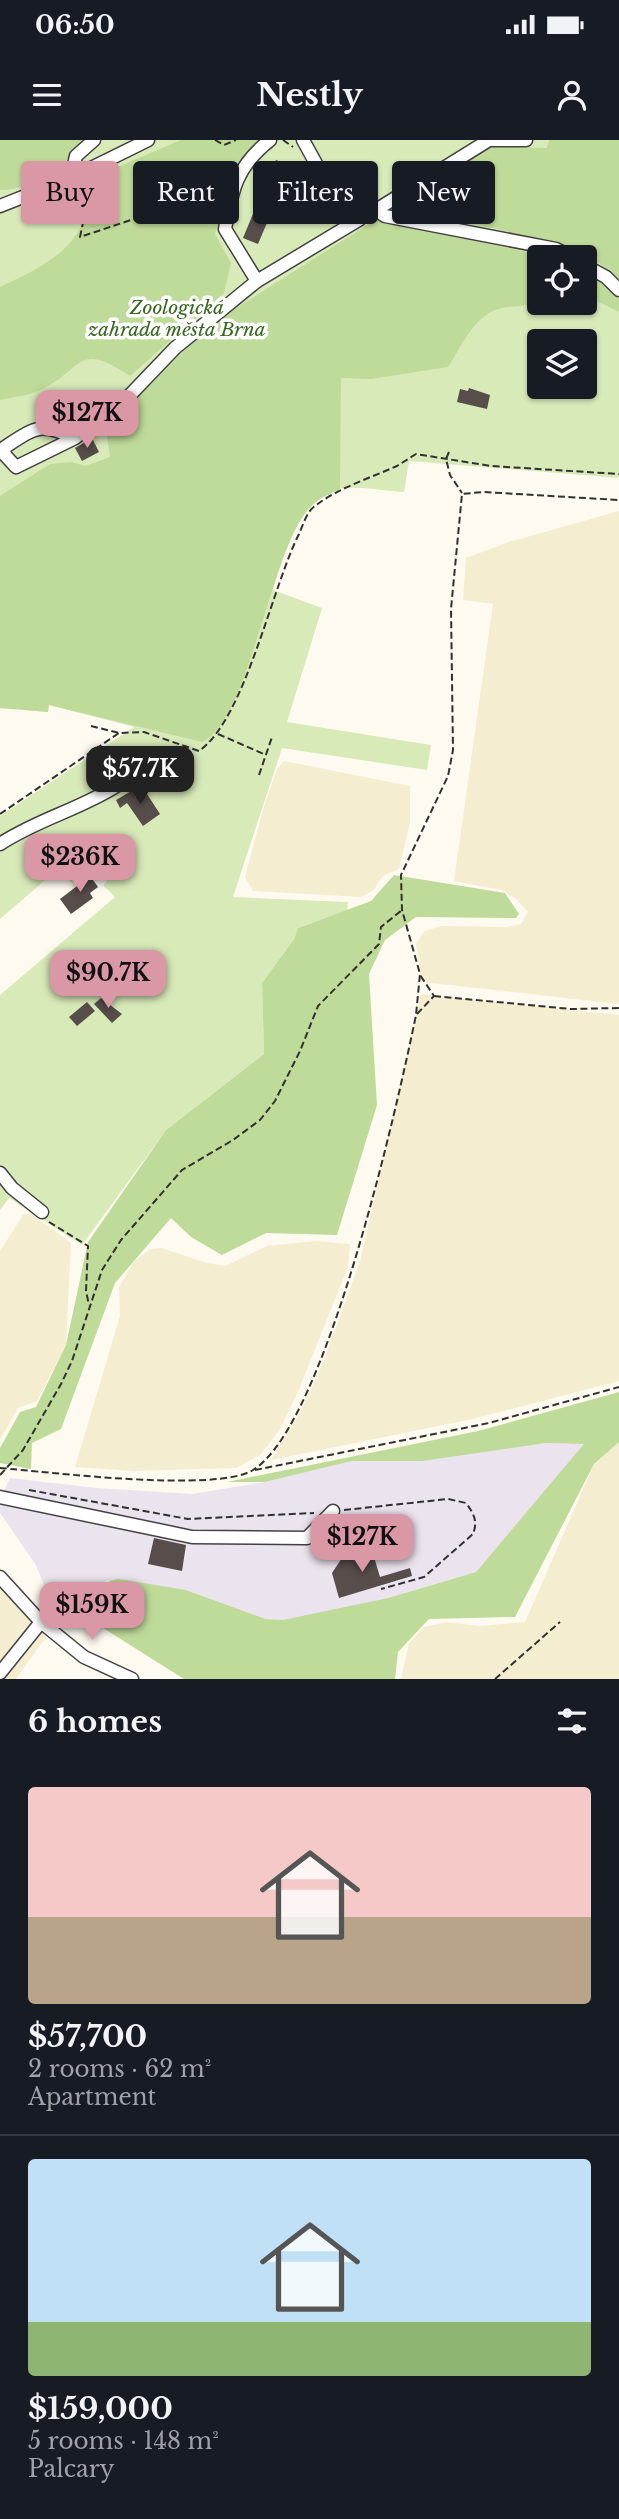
<!DOCTYPE html>
<html lang="en">
<head>
<meta charset="utf-8">
<style>
	:root { --surface:#171b24; --page:#242831; --text:#f1f3f6; --muted:#9ea1a6; --line:#363941; --accent:#da97a5 }
	body { margin:0; font-family:"Libre Baskerville",serif; background:var(--page); color:var(--text); height:100vh; display:flex; flex-direction:column; font-size:26px; white-space:nowrap }
	* { box-sizing:border-box; margin:0 }
	p { font-size:23px; color:var(--muted) }
	.icon { flex:none; width:38px; height:38px; fill:none; stroke:currentColor; stroke-width:2; stroke-linecap:round; stroke-linejoin:round }
	.map { position:relative; height:1539px; overflow:hidden }
	.details { display:flex; flex-direction:column; background:var(--surface); flex:1 }
	.details>* { flex:none }
	.guide { position:absolute; left:21px; top:21px; width:578px; height:63px; display:flex; gap:14px }
	.fabs { position:absolute; left:527px; top:105px; display:grid; gap:14px }
	.fabs a { display:grid; place-items:center; width:70px; height:70px; border-radius:7px; background:var(--surface); box-shadow:0 2px 5px #0004; font-size:35px }
	.price { position:absolute; translate:-50% -60px; padding:0 16px; border-radius:14px; background:var(--accent); color:#111; font-size:23px; line-height:46px; filter:drop-shadow(0 2px 4px #0008) }
	.price::after { content:''; position:absolute; left:50%; top:42px; width:21px; height:16px; margin-left:-10px; background:inherit; clip-path:polygon(0 0,100% 0,50% 100%) }
	.price.active { background:#222; color:#fff }
	ul { padding:0; list-style:none }
	li { display:grid; align-content:center; gap:14px; height:371px; padding:0 28px }
	li+li { border-top:2px solid var(--line) }
	li span { display:grid; place-items:center; height:217px; border-radius:7px; color:#555 }
	li>.icon { margin-inline-start:auto }
	span .icon { width:126px; height:126px; fill:#fffc; stroke-width:1 }
	li b { font-size:30px }
	h2 { display:flex; justify-content:space-between; align-items:center; height:84px; padding:0 28px; font-size:30px }
	.chip { padding:0 24px; border-radius:7px; background:var(--surface); box-shadow:0 2px 5px #0004; font-size:24px; line-height:63px }
	.chip.active { background:var(--accent); color:#111 }
	.status { display:flex; justify-content:space-between; align-items:center; height:49px; padding:0 35px; background:var(--surface); direction:ltr }
	.status svg { height:19px; fill:currentColor }
	header { display:flex; justify-content:space-between; align-items:center; height:91px; padding:0 28px; background:var(--surface); font-size:32px; font-weight:800 }
	.map>svg:first-child { display:block }
	.industrial { fill:#ebe3ed }
	.farmland { fill:#f5edd0 }
	.green { fill:#d9eab9; fill-rule:evenodd }
	.forest { fill:#bfdb99 }
	.building { fill:#574e4b }
	.lines { fill:none; stroke-linecap:round; stroke-linejoin:round }
	.minor-casing { stroke:#424242; stroke-width:15 }
	.path { stroke:#313131; stroke-width:2; stroke-dasharray:7 3.5; stroke-linecap:butt }
	.minor { stroke:#fff; stroke-width:12 }
	.labels { text-anchor:middle; stroke-width:7; stroke-linejoin:round; paint-order:stroke }
	.park-label { font-size:19px; font-style:italic; fill:#37671e; stroke:#fff }
</style>
</head>
<body>
<div class="status"><b>06:50</b><svg viewBox="0 0 49 12"><path d="M0 12V9h3v3zM5 12V6h3v6zM10 12V3h3v9zM15 12V0h3v12zM26 1h20v11H26zM47 4h2v5h-2z"/></svg></div>
<header><svg class="icon" aria-label="menu" viewBox="0 0 24 24"><path d="M4 6h16M4 12h16M4 18h16"/></svg>Nestly<svg class="icon" aria-label="person" viewBox="0 0 24 24"><circle cx="12" cy="8" r="4"/><path d="M4 21q1-7 8-7t8 7"/></svg></header>
<div class="map">
<svg width="619" height="1539" viewBox="0 0 619 1539">
	<rect width="100%" height="100%" fill="#fffaf0"/>
	<path class="industrial" d="M546,1303L585,1304L476,1432L388,1458L291,1481L266,1479L186,1450L108,1440L74,1463L65,1464L45,1448L36,1425L0,1373V1359L10,1338L97,1348L192,1354L265,1342L352,1321Z"/>
	<g class="farmland">
		<path d="M619,371V864L422,842L416,804L424,791L442,786L507,787L521,784L528,772L516,759L501,750L454,741L493,464L463,460L466,418L509,402Z"/>
		<path d="M284,621L410,646V682L399,729L383,736L373,751L361,757L253,751L245,737L263,669L277,629Z"/>
		<path d="M421,854L619,875V1241L473,1279L271,1320L300,1272L323,1223L360,1121Z"/>
		<path d="M30,1073L71,1103L66,1205L37,1261L18,1268L0,1300V1111L23,1075Z"/>
		<path d="M316,1101L350,1104L348,1127L297,1254L279,1291L260,1315L236,1328L134,1331L75,1327L120,1176L119,1147L134,1121L151,1109L161,1108L207,1123L225,1126L267,1106Z"/>
		<path d="M619,1302V1539H401L409,1503L424,1487L447,1482L479,1486L525,1482L594,1324Z"/>
		<path d="M0,1449L46,1497L16,1539H0Z"/>
	</g>
	<path class="green" d="M0,0H619V338L409,321L404,352C387,351 354,345 339,349C299,361 283,414 273,450L322,468L287,582L431,605L427,630L282,608L233,757L348,762L347,770L298,788L294,799L262,843L264,914L166,990L82,1105L9,1058L0,1070V855L115,757L103,745L107,741L90,725L72,743L58,729L0,779V676L134,587L49,565L48,572L0,568ZM539,117H584V163H539ZM539,201H584V247H539Z"/>
	<g class="forest">
		<path d="M0,0H91C66,20 34,51 0,50Z"/>
		<path d="M181,0H262C229,27 226,55 215,94L231,123L224,153L130,236C75,199 84,231 38,251C27,256 12,257 0,260V147C32,132 72,114 84,79L75,50L96,36Z"/>
		<path d="M549,0H619V172L585,155V133L604,141L601,124L561,104L458,80L430,64L425,47L493,7L547,8Z"/>
		<path d="M375,80L550,117H539V160C528,168 515,165 502,168C475,173 462,206 448,227L371,239L341,238L340,349C329,354 317,359 308,369C271,412 248,583 202,602L49,565L48,572L0,568V356L50,324L71,322L85,326L110,317L106,289L211,184Z"/>
		<path d="M394,735L505,753L519,774L516,778L416,777L385,800L369,834L377,965L337,1095L266,1093L222,1115L191,1097L171,1078L115,1143L61,1289L32,1303L31,1329L0,1323V1308L20,1272L36,1267L66,1205L88,1102L166,990L264,914L262,843L294,799L298,788L371,761Z"/>
		<path d="M619,1252V1302L594,1324L515,1477L429,1479L398,1512L395,1539H184L65,1464C86,1462 98,1441 119,1439L186,1450L266,1479L283,1480L388,1458L476,1432L584,1304L546,1303L422,1321H352L265,1342H227L478,1291Z"/>
	</g>
	<g class="building">
		<path d="M276,20L290,26L276,60L278,67L272,71L258,104L243,98L257,64L254,63L258,53L262,54Z"/>
		<path d="M469,248L490,255L487,269L457,262L460,249L468,251Z"/>
		<path d="M92,298L99,312L82,321L75,308Z"/>
		<path d="M138,647L141,652L134,658L145,651L160,674L143,686L127,663L120,668L116,660Z"/>
		<path d="M88,733L98,747L90,753L93,758L71,774L60,759L81,743L79,740Z"/>
		<path d="M101,858L122,874L112,883L94,864Z"/>
		<path d="M87,862L95,871L77,886L69,877Z"/>
		<path d="M154,1398L186,1405L182,1431L148,1424Z"/>
		<path d="M371,1407L380,1437L410,1428L412,1436L339,1458L332,1433L344,1415Z"/>
	</g>
	<g class="lines">
		<defs>
			<g id="minor">
				<path d="M489,0L376,70L385,76L556,109L572,117"/>
				<path d="M493,0H526"/>
				<path d="M71,38L76,16L94,0"/>
				<path d="M0,66L71,38L148,0"/>
				<path d="M584,125L606,137L619,150"/>
				<path d="M257,141L360,79L325,40L303,0"/>
				<path d="M75,298C40,282 36,287 5,307L4,314L16,327L75,298L130,255L175,208L257,141L225,89C232,49 237,26 270,0"/>
				<path d="M0,704C38,679 81,669 118,645"/>
				<path d="M0,1033L12,1048L42,1072"/>
				<path d="M0,1357L192,1397L307,1398L333,1371"/>
				<path d="M0,1437L41,1482L84,1517L132,1539"/>
				<path d="M0,1533L41,1482"/>
			</g>
		</defs>
		<use href="#minor" class="minor-casing"/>
		<g class="path">
			<path d="M215,0L224,5L236,0"/>
			<path d="M283,0L293,7"/>
			<path d="M66,55L84,78L80,97L188,61L219,56"/>
			<path d="M417,69L419,57"/>
			<path d="M449,312L446,319L450,335L462,353"/>
			<path d="M91,586L119,593L144,592L199,611C245,579 272,447 299,394C303,385 307,371 315,366C338,348 370,338 397,326L416,314L491,326L619,334"/>
			<path d="M218,594L266,615"/>
			<path d="M259,635L272,597"/>
			<path d="M0,674L119,593"/>
			<path d="M434,856L571,869L619,868"/>
			<path d="M417,874L434,856L420,835"/>
			<path d="M49,1082L88,1106L86,1151L89,1165"/>
			<path d="M0,1328C49,1332 217,1353 253,1330C326,1286 398,963 416,875L420,834L402,770L401,735L448,636L453,610L451,469L462,354L483,352L619,360"/>
			<path d="M255,1330L489,1283L619,1247"/>
			<path d="M0,1335L23,1310L61,1244L72,1221L102,1130L121,1100L182,1030L233,1000L260,980L275,961L300,911L318,866L379,804L381,787L402,770"/>
			<path d="M29,1350L188,1379L314,1373"/>
			<path d="M344,1370L448,1359L466,1363C474,1374 478,1381 473,1394L424,1437L381,1449"/>
			<path d="M495,1539L560,1482"/>
		</g>
		<use href="#minor" class="minor"/>
	</g>
	<g class="labels">
		<g class="park-label">
			<text x="177" y="174">Zoologická<tspan x="177" dy="22">zahrada města Brna</tspan></text>
		</g>
	</g>
</svg>
<div class="fabs">
<a><svg class="icon" aria-label="locate" viewBox="0 0 24 24"><circle cx="12" cy="12" r="6"/><path d="M12 2v4M12 18v4M2 12h4M18 12h4"/></svg></a>
<a><svg class="icon" aria-label="layers" viewBox="0 0 24 24"><path d="M12 4l9 5-9 5-9-5zM3 14l9 5 9-5"/></svg></a>
</div>
<b class="price" style="left:87px;top:310px">$127K</b>
<b class="price active" style="left:140px;top:666px">$57.7K</b>
<b class="price" style="left:80px;top:754px">$236K</b>
<b class="price" style="left:108px;top:870px">$90.7K</b>
<b class="price" style="left:362px;top:1434px">$127K</b>
<b class="price" style="left:92px;top:1502px">$159K</b>
<div class="guide">
<a class="chip active">Buy</a>
<a class="chip">Rent</a>
<a class="chip">Filters</a>
<a class="chip">New</a>
</div>
</div>
<section class="details">
<h2>6 homes<svg class="icon" aria-label="filters" viewBox="0 0 24 24"><path d="M4 7h16M4 17h16"/><circle cx="9" cy="7" r="2"/><circle cx="15" cy="17" r="2"/></svg></h2>
<ul>
<li><span style="background:linear-gradient(#f6c9c9 60%,#b9a48a 0)"><svg class="icon" aria-label="home" viewBox="0 0 24 24"><path d="M3 11l9-7 9 7M6 9v11h12V9"/></svg></span><div><b>$57,700</b><p>2 rooms · 62 m²</p><p>Apartment</p></div></li>
<li><span style="background:linear-gradient(#bfe0f5 75%,#8fb573 0)"><svg class="icon" aria-label="home" viewBox="0 0 24 24"><path d="M3 11l9-7 9 7M6 9v11h12V9"/></svg></span><div><b>$159,000</b><p>5 rooms · 148 m²</p><p>Palcary</p></div></li>
</ul>
</section>
</body>
</html>
